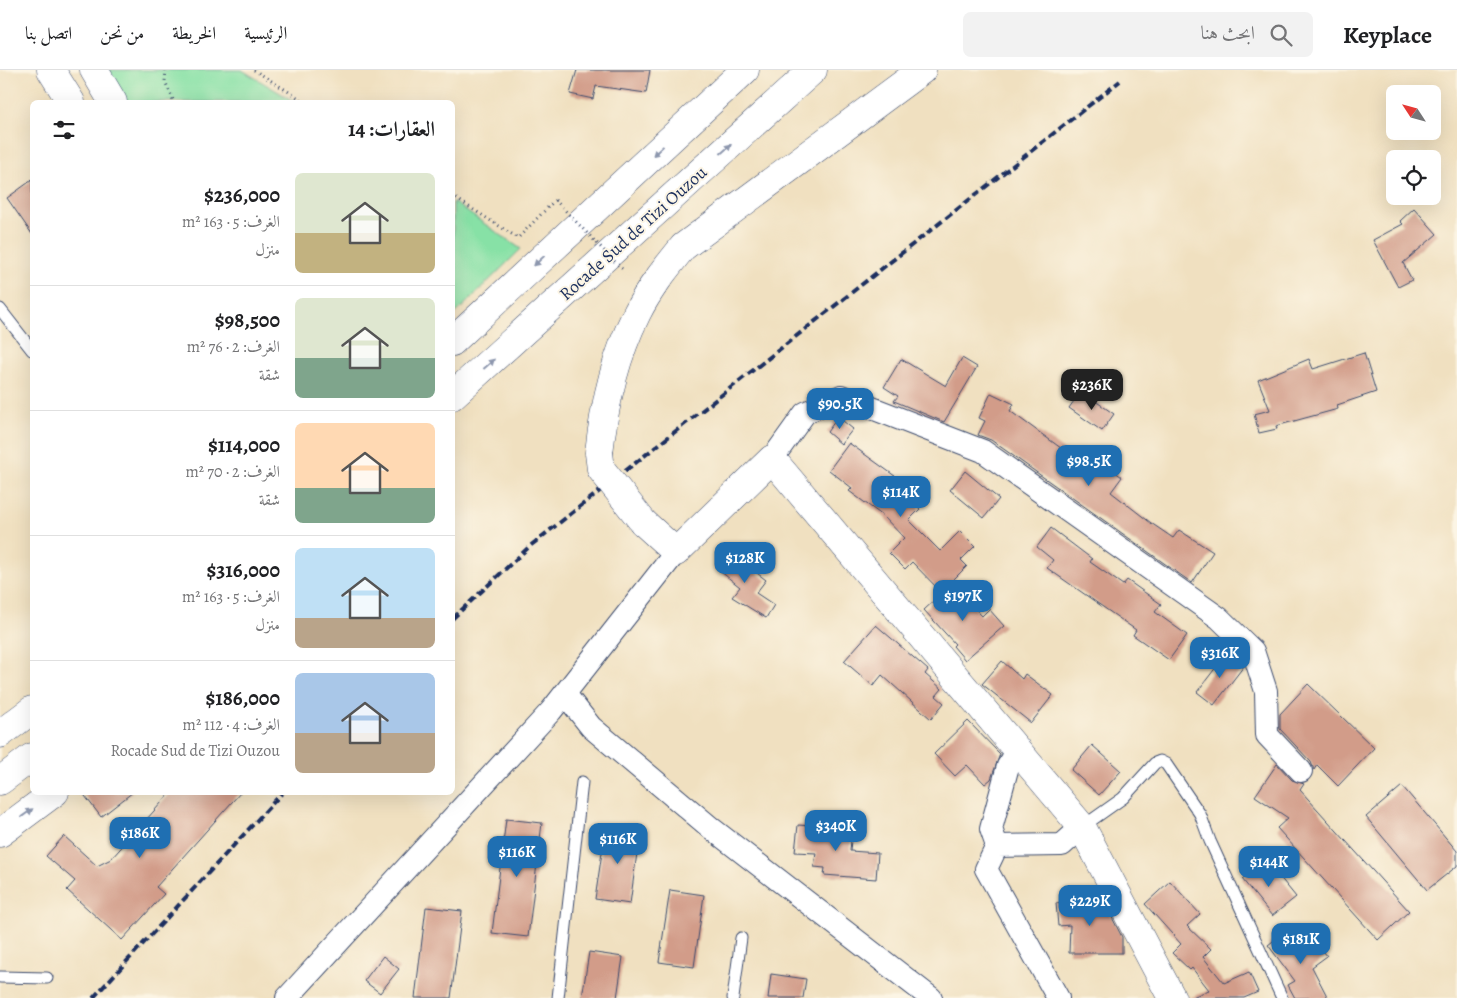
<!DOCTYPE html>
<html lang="ar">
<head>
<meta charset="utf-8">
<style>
	:root { --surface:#fff; --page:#f2f2f2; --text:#202124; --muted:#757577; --line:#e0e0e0; --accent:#1f6fb2 }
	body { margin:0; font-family:Alegreya,Amiri,serif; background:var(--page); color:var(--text); direction:rtl; height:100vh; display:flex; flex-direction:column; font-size:19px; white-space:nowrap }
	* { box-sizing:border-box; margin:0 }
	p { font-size:16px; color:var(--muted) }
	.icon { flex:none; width:28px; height:28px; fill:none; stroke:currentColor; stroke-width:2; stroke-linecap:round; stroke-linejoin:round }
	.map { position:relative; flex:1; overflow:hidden; direction:ltr }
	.details { position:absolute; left:30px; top:30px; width:425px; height:695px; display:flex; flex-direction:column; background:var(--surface); border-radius:8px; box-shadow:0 5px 20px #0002; direction:rtl }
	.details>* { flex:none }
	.needle { width:32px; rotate:306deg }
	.tools { position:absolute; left:1386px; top:15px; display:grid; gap:10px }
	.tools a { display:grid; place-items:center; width:55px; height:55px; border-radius:8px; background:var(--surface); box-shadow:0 5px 20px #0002; font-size:25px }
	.price { position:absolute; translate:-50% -42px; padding:0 11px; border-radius:10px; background:var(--accent); color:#fff; font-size:16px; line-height:32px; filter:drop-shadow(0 1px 2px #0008) }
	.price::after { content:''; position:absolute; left:50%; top:30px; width:15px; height:11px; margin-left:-8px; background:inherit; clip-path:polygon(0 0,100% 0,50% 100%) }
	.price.selected { background:#222; color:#fff }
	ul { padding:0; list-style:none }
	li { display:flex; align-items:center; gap:15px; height:125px; padding:0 20px }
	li+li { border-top:1px solid var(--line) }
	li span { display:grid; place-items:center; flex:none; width:140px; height:100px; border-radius:8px; color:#555 }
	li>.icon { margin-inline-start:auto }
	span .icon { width:60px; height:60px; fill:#fffc; stroke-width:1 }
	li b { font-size:21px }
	h2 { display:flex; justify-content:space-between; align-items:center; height:60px; padding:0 20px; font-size:21px }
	header { display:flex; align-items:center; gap:30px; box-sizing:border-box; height:70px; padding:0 25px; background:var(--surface); border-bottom:1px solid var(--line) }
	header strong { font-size:24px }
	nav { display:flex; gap:28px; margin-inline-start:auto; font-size:18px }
	.search { width:350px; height:45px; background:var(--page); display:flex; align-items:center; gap:12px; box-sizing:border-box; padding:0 18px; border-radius:8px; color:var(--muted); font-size:19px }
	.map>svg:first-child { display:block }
	.green { fill:#87e1a6; stroke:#518882 }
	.building { fill:#d29c89 }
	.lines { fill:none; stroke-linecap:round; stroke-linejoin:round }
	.service-casing { stroke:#3b4a6d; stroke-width:13 }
	.minor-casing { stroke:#3b4a6d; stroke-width:24 }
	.tertiary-casing { stroke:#3b4a6d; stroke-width:29 }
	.motorway-casing { stroke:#3b4a6d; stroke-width:29 }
	.path { stroke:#3b4a6d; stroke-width:3; stroke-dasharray:1 4; stroke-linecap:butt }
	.service { stroke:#fff; stroke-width:11 }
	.minor { stroke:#fff; stroke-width:22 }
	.tertiary { stroke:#fff; stroke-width:28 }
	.motorway { stroke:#fff; stroke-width:28 }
	.rail { stroke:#1b2f5e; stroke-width:4; stroke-dasharray:8 4; stroke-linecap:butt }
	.tertiary-bridge-casing { stroke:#3b4a6d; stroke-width:29; stroke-linecap:butt }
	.path-bridge { stroke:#3b4a6d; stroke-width:3; stroke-dasharray:1 4; stroke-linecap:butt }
	.tertiary-bridge { stroke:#fff; stroke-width:28 }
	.oneway { fill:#8d97ae }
	.labels { text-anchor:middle; stroke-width:4; stroke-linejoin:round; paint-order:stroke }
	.street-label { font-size:18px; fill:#1b2f5e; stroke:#fcf5e5 }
</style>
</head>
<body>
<header>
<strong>Keyplace</strong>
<div class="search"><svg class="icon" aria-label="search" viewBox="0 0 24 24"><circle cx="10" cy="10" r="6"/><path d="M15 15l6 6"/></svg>ابحث هنا</div>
<nav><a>الرئيسية</a><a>الخريطة</a><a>من نحن</a><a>اتصل بنا</a></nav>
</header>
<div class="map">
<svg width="1457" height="928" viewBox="0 0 1457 928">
	<rect width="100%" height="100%" fill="#fcf5e5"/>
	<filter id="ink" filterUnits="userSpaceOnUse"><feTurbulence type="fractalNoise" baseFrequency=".02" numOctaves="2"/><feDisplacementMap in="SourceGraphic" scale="10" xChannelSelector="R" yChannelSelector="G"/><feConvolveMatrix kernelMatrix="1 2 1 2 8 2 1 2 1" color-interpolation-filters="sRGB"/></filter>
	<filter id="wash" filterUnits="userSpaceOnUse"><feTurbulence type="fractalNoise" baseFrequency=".0096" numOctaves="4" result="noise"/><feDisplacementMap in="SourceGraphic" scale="20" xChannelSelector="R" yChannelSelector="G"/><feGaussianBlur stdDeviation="1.12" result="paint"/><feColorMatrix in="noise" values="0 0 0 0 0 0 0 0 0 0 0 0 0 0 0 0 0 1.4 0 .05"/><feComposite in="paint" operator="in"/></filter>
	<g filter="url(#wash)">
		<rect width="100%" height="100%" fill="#f0e0c0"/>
		<g class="green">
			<path d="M108,0H242L295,32H126Z"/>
			<path d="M453,132L521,179L453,246Z"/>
		</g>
		<g id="blocks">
			<g class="building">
				<path d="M577,0H650L646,23L596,16L593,29L570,24Z"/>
				<path d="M32,110V164L7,128Z"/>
				<path d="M1414,138L1437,164L1403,193L1412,210L1398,217L1373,170L1403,154L1400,151Z"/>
				<path d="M1364,283L1376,322L1337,335L1338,339L1276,356L1277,359L1259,363L1254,344L1270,340L1258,310L1309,289L1313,299Z"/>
				<path d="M962,288L977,297L944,352L894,331L898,326L884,317L901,289L946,316Z"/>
				<path d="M1081,321L1114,344L1102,361L1069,338Z"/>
				<path d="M991,323L1014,334L1010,341L1076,389L1084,379L1122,407L1111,422L1151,453L1173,468L1179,460L1213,482L1192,513L991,370L978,365L985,351L979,348Z"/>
				<path d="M838,347L853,359L841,374L827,362Z"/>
				<path d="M849,373L899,409L896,414L920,439L909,450L940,481L960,461L975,476L961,490L967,496L941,522L912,492L905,499L889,483L904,468L883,446L849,421L852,418L829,400Z"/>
				<path d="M965,401L999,429L984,448L950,420Z"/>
				<path d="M1051,458L1092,489L1090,492L1123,515L1127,510L1161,534L1155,542L1187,565L1169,590L1133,565L1136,560L1047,498L1053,490L1037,477Z"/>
				<path d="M728,481L766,510L756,523L774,535L766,548L732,527L740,517L715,497Z"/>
				<path d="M952,514L982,546L989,539L1004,556L965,590L953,576L955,574L924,540Z"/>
				<path d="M876,555L928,600L925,604L942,619L936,626L944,633L931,649L882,605L873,616L844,591Z"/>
				<path d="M1227,583L1244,596L1214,635L1197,622Z"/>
				<path d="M1002,591L1022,609L1025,604L1053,625L1031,653L982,614Z"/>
				<path d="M1308,614L1374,678L1338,716L1317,695L1314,700L1311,692L1280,659V644Z"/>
				<path d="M968,651L1000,684L991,709L985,714L967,695L955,706L934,684Z"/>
				<path d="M1092,675L1121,701L1099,725L1071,700Z"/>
				<path d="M1277,694L1292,710L1304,714L1300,720L1409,841L1378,870L1277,758L1288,748L1255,726Z"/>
				<path d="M1402,716L1457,781V796L1427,820L1366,747Z"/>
				<path d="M82,722H133L101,747Z"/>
				<path d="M171,722H241L156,817L164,824L122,870L67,820L75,811L46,786L64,766L97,796L111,789Z"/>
				<path d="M506,749L542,753L528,867L492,863Z"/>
				<path d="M798,755L852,759L850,781L878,783L876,809L824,805L825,798L814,797L816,783L795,782Z"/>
				<path d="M606,756L640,761L630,834L595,829Z"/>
				<path d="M1266,790L1296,827L1272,846L1242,809Z"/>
				<path d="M1170,811L1200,844L1187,856L1211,879L1203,887L1224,913L1249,902L1258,922L1244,928H1190L1209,920L1192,898L1190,900L1172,883L1181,874L1145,834Z"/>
				<path d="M670,820L704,825L694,897L659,892Z"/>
				<path d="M1102,828L1122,867V883H1069L1070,855L1058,856L1056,833Z"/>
				<path d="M426,837L462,841L451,928H415Z"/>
				<path d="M1309,862L1327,886L1312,897L1328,928H1295L1288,915L1295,911L1268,875L1281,865L1290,877Z"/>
				<path d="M589,882L623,887L617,928H582Z"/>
				<path d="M383,886L399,899L380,923L364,911Z"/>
				<path d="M771,904L806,909L803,928H768Z"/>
			</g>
		</g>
	</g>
	<g filter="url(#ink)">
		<use href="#blocks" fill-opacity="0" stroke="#3b4a6d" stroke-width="1"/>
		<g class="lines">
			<defs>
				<g id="service">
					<path d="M0,239L32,280"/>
					<path d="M1082,757L1123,728L1155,693L1160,691L1166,694L1200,744L1210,771L1282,928"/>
					<path d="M0,907L47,908"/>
					<path d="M558,928L582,712"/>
					<path d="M733,928L741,868"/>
				</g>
				<g id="minor">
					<path d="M772,389L805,343L841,326L983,381L1219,548L1253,581L1266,621L1267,665L1301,701"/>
					<path d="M565,624L591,657L711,758L931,928"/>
					<path d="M997,776L991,759L1008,696L1018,681"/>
					<path d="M287,928L551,641L676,482"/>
					<path d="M1058,928L986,799L997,776L1062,775L1082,757"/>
				</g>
				<g id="tertiary">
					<path d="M599,383C604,336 616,285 637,243C649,219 666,198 683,177L922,0"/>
					<path d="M643,452L676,482L772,389L1082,757L1172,928"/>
				</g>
				<g id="motorway">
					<path d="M51,0L71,32"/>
					<path d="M94,0L113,32"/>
					<path d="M452,272L745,0"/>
					<path d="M452,326L813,0"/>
					<path d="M0,664L32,640"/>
					<path d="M0,711L32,687"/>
					<path d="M0,763L55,722"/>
				</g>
			</defs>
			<use href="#service" class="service-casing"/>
			<use href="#minor" class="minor-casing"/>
			<use href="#tertiary" class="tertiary-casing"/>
			<use href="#motorway" class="motorway-casing"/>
			<g class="path">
				<path d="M166,0L165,11L174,32"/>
				<path d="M254,0L305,32"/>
				<path d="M452,126L518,168L555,130"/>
			</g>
			<use href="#service" class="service"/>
			<use href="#minor" class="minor"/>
			<use href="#tertiary" class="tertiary"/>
			<use href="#motorway" class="motorway"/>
			<g class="rail">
				<path d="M452,549L530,476L1120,11"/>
				<path d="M93,928L283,722"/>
			</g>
			<defs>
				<path id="tertiary-bridge" d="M599,383L601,399L643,452"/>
			</defs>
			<use href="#tertiary-bridge" class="tertiary-bridge-casing"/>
			<path class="path-bridge" d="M555,130L622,199"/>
			<use href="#tertiary-bridge" class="tertiary-bridge"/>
		</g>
		<defs><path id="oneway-solid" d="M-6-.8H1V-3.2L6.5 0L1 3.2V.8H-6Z" transform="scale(1.25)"/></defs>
		<g class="oneway">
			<use href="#oneway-solid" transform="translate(726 79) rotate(-42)"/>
			<use href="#oneway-solid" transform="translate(658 81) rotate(137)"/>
			<use href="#oneway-solid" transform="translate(539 191) rotate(137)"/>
			<use href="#oneway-solid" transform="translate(489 294) rotate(-42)"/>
			<use href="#oneway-solid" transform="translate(27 743) rotate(-36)"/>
		</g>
	</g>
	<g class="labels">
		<g class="street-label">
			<text transform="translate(633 163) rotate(-42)" y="6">Rocade Sud de Tizi Ouzou</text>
		</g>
	</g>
</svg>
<div class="tools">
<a><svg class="needle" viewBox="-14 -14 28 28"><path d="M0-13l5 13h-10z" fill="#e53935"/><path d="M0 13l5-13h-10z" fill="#757577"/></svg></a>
<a><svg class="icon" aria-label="locate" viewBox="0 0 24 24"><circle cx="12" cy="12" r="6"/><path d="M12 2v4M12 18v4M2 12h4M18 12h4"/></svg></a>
</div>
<b class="price selected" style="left:1092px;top:341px">$236K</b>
<b class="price" style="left:840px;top:360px">$90.5K</b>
<b class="price" style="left:1089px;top:417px">$98.5K</b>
<b class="price" style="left:901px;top:448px">$114K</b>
<b class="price" style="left:745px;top:514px">$128K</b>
<b class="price" style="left:963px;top:552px">$197K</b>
<b class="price" style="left:1220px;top:609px">$316K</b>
<b class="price" style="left:836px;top:782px">$340K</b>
<b class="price" style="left:140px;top:789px">$186K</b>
<b class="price" style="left:618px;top:795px">$116K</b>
<b class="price" style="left:517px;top:808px">$116K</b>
<b class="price" style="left:1269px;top:818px">$144K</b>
<b class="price" style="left:1090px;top:857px">$229K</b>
<b class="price" style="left:1301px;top:895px">$181K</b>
<section class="details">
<h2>العقارات: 14<svg class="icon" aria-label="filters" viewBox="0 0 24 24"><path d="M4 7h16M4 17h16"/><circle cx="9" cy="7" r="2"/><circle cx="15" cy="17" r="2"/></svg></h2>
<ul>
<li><span style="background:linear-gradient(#dfe7d0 60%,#c2b280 0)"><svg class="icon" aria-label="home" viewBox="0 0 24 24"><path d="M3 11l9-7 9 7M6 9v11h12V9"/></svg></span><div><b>$236,000</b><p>الغرف: 5 · 163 m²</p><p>منزل</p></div></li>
<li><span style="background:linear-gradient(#dfe7d0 60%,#7fa58c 0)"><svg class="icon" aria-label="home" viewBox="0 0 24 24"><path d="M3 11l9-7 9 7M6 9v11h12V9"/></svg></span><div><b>$98,500</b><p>الغرف: 2 · 76 m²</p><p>شقة</p></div></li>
<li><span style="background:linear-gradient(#ffd9b3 65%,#7fa58c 0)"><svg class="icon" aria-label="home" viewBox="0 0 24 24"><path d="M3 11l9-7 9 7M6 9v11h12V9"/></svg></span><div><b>$114,000</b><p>الغرف: 2 · 70 m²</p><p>شقة</p></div></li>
<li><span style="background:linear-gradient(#bfe0f5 70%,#b9a48a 0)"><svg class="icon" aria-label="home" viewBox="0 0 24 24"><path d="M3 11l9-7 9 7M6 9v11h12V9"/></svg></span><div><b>$316,000</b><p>الغرف: 5 · 163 m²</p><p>منزل</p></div></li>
<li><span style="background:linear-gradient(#a9c7e8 60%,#b9a48a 0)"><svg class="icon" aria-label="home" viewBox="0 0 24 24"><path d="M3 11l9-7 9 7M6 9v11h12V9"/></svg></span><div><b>$186,000</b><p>الغرف: 4 · 112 m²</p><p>Rocade Sud de Tizi Ouzou</p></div></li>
</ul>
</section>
</div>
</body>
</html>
